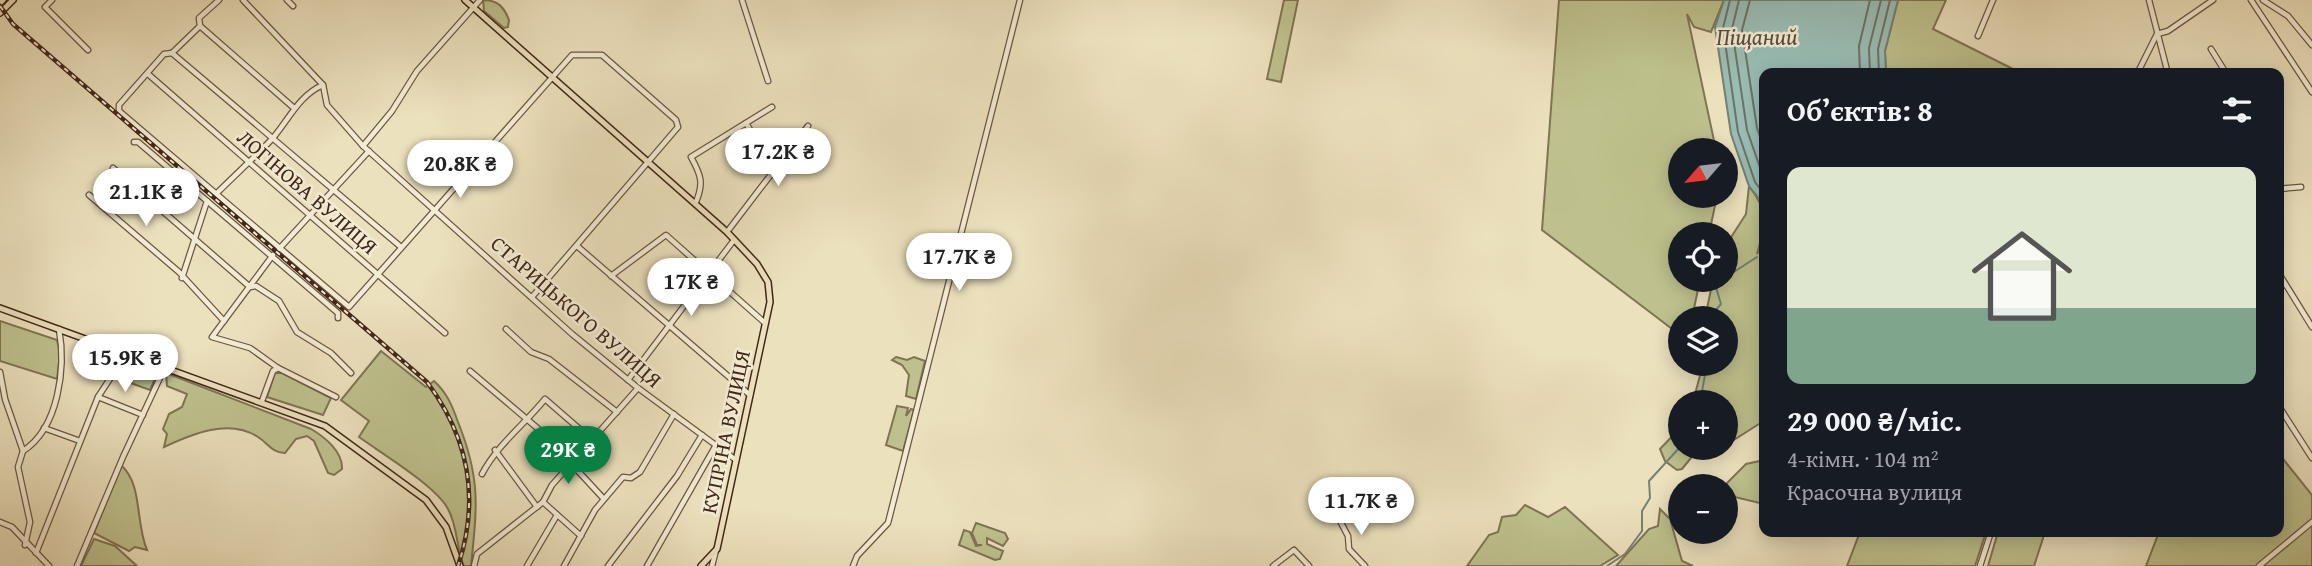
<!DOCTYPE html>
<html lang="uk">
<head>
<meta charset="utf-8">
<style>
	:root { --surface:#171b24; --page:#242831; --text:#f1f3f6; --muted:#9ea1a6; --accent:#0b8043 }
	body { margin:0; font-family:"Gentium Book Plus",serif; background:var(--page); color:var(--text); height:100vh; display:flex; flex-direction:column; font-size:26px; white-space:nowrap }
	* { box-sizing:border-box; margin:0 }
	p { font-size:23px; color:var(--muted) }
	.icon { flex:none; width:38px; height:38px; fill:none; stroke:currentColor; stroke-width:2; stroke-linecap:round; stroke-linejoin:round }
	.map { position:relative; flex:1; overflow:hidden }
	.panel { position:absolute; left:1759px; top:68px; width:525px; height:469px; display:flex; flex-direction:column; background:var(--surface); border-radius:14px; box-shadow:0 4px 18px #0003 }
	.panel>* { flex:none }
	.needle { width:46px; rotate:242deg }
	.fabs { position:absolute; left:1668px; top:138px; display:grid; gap:14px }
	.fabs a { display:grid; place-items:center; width:70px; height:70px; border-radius:50%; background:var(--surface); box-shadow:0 4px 18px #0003; font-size:35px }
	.price { position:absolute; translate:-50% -60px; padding:0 16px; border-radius:24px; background:#fff; color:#222; font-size:23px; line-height:46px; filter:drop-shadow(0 2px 4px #0008) }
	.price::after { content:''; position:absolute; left:50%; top:42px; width:21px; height:16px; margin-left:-10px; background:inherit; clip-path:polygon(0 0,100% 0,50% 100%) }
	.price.selected { background:var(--accent); color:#fff }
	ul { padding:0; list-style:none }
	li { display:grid; align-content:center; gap:14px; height:371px; padding:0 28px }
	li span { display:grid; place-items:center; height:217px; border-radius:14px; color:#555 }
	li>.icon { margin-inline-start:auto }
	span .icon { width:126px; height:126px; fill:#fffc; stroke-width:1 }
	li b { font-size:30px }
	h2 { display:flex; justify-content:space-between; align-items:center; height:84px; padding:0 28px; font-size:30px }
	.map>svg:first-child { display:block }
	.green { fill:#bec18d; stroke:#807454; stroke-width:2 }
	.water { fill:#99bdb4; stroke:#768176; stroke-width:2 }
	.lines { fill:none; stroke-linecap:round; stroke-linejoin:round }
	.shore { stroke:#6e7267; stroke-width:2 }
	.stream { stroke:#768176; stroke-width:2 }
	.minor-casing { stroke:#6c5643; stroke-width:7 }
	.major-casing { stroke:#42271a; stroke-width:8 }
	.minor { stroke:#f3ecd4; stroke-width:4.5 }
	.major { stroke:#ece1bd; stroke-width:5 }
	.rail-casing { stroke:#42271a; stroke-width:4.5 }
	.rail { stroke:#f3ecd4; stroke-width:2; stroke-dasharray:5; stroke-linecap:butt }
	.labels { text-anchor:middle; stroke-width:5; stroke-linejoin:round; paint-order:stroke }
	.street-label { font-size:21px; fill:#42271a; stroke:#f3ecd4 }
	.water-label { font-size:23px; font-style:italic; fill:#584c40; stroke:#f3ecd4 }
</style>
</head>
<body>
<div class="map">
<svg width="2312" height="566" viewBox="0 0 2312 566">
	<rect width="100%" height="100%" fill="#ece1bd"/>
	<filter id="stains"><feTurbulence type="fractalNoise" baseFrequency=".00286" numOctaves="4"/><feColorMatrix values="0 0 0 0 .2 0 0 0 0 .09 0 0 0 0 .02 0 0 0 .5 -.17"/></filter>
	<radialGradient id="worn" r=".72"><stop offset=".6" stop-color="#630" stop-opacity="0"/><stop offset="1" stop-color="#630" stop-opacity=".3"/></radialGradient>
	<g class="green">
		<path d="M483,0C498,0 504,7 509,20L508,27L504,28L484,11Z"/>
		<path d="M1284,0H1298L1281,82L1267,79Z"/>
		<path d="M1559,0H1724L1711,32L1694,27L1687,14L1716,150H1680V196H1717L1709,234H1680V280H1700L1692,318H1680V335L1542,230Z"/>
		<path d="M1898,0H1946L1933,29L2021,73L1886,74L1885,51Z"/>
		<path d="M1749,186C1770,214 1766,221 1757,254L1764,242V425L1759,424L1726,445V402H1693L1703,364H1726V318H1705L1713,280H1726V245L1746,214Z"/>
		<path d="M0,321L57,340L60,353L57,379L0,361Z"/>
		<path d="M381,351L426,387L434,381C447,393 452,405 458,422C481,479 477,507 471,566H464C456,548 458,527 448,509C436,486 381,453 359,437L369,421L341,400Z"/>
		<path d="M896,357L907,360L914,357L925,361L916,399L906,396L909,375L902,365L892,360Z"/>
		<path d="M128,359L159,370L150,390L114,377Z"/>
		<path d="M166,373L311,429C325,437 343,452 342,469L334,475L328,473L314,441L307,436L296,439L285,453C271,452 269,444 258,437C229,418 192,434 164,447L167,434L163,429L169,414L182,407L187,394L167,386Z"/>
		<path d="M275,373H282L331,398L323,415L267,397Z"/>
		<path d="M897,406L908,408L906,416L911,409L914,410L903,451L886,445Z"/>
		<path d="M1680,428V448H1714L1695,453L1682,469L1677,470L1665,461L1660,449Z"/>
		<path d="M2279,454L2312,495V566H2146L2159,532H2278Z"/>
		<path d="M1764,460V504L1726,495L1724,486L1746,464Z"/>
		<path d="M121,465C143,485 135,521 147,550L135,547L129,551L94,533Z"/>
		<path d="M1525,505L1548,517L1565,507L1618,555L1600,566H1467L1489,535L1498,532L1502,517L1516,515Z"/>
		<path d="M1660,509L1670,519L1682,561L1693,566H1616L1649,529L1658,526Z"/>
		<path d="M976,523L1005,533L1008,539L1003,546L987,538V544L1003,551L1000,559L995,560L959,545L964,530L970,532L976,546L982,545H977L972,533Z"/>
		<path d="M1860,532H1927L1938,536L1940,532H1986L1975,566H1847Z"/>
		<path d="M1998,532H2045L2034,566H1988Z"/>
		<path d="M94,539L115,546L137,566H81Z"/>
	</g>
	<path class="water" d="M1724,0H1898L1885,51L1886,73L1764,74V205L1749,186L1731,134L1715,27Z"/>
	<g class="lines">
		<g class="shore">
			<path d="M1730,0L1723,28L1738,132L1755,182L1764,194"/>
			<path d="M1739,0L1732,29L1747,130L1764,179"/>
			<path d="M1750,0L1742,30L1757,128L1764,148"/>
			<path d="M1860,74L1859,46L1870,0"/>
			<path d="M1870,74L1869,48L1881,0"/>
			<path d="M1879,74L1878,49L1890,0"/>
		</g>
		<g class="stream">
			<path d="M1726,277L1757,257"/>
			<path d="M1709,318L1721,304L1715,284L1721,280"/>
			<path d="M1700,402L1707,364"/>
			<path d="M1607,566L1625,554L1642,531V511L1650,498L1649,481L1680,447"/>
		</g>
		<defs>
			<g id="minor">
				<path d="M52,0L45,7L88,50"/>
				<path d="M219,0L199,18L200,26L172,53L164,54L119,105V111L349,307L572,55H602L676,120L678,127L532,297"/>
				<path d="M243,0L323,85L327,105L363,146L572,334L638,388L736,460"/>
				<path d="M287,0L293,6"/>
				<path d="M742,0L768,81"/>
				<path d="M2149,0L2168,74"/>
				<path d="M2251,0L2312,92"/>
				<path d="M2263,0L2288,16L2312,45"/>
				<path d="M200,26L294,108"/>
				<path d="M1978,36L1993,0"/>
				<path d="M2211,49L2226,73"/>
				<path d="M172,53L401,247"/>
				<path d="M148,74L445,333"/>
				<path d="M2137,74L2157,34L2168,31L2213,0"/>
				<path d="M746,123L760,147L778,165"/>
				<path d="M134,142H138L338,313V318"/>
				<path d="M363,146L392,111L417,71L480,0"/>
				<path d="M113,168L250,287L256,286L279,301L297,332L331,353L351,373"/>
				<path d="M2278,189L2301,187"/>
				<path d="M217,193C235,175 254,158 272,139C288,121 299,95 323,85"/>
				<path d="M89,195L179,272L224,321"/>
				<path d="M696,202C704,183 701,175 691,157L772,107"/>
				<path d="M727,232L808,126"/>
				<path d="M577,246L750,395"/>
				<path d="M279,249L369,151"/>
				<path d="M273,255L212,337L250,348L278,368L336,397"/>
				<path d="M2278,272L2312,327"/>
				<path d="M611,276L666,235L765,323"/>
				<path d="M182,278L207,201"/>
				<path d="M506,329L531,352L549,359L617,412"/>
				<path d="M470,371L542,432L603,498"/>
				<path d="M0,372L5,399L23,451L18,467L30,522L25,545"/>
				<path d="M628,380L734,240"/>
				<path d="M98,397L143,415"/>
				<path d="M262,401L273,371L278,368"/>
				<path d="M2278,405L2312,458"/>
				<path d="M44,428L80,441"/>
				<path d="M495,450L537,507"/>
				<path d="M23,451C59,428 66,367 59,329"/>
				<path d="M482,474C498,444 524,425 545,399L591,439"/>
				<path d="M543,502L581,536"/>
				<path d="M1339,519L1348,536L1349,549L1365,566"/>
				<path d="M0,522L12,527L49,566"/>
				<path d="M36,553L98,397L126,354"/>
				<path d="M77,566L123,457L165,367"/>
				<path d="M474,566L477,554L543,502L552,485L638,388"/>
				<path d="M527,566L557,515"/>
				<path d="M564,566L595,510L623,477L631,478L640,472L674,414"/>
				<path d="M608,566L677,476L702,435"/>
				<path d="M647,566L716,445"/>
				<path d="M712,566L716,550"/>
				<path d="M853,566L857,556L888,523L1020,0"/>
				<path d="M1273,566L1294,550L1309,566"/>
				<path d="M1980,566L1991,532"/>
				<path d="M2259,566L2312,522"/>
			</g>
			<g id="major">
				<path d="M465,0L727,232L757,264L768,282L770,302L717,549L701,566"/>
				<path d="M0,3L3,0"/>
				<path d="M0,13L13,0"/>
				<path d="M0,308L325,426L426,500L446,527L460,566"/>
			</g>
		</defs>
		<use href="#minor" class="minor-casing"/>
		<use href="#major" class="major-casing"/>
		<use href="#minor" class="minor"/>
		<use href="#major" class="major"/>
		<defs>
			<path id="rail" d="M0,6L13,24L427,382C469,438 480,500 458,566"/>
		</defs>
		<use href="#rail" class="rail-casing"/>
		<use href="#rail" class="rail"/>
	</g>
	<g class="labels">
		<g class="street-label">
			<text transform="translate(307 192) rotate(41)" y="7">ЛОГІНОВА ВУЛИЦЯ</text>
			<text transform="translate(576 312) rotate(41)" y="7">СТАРИЦЬКОГО ВУЛИЦЯ</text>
			<text transform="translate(726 432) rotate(-78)" y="7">КУПРІНА ВУЛИЦЯ</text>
		</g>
		<g class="water-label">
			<text x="1757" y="45">Піщаний</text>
		</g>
	</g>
	<rect width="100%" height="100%" filter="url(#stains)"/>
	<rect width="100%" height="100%" fill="url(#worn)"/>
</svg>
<div class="fabs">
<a><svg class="needle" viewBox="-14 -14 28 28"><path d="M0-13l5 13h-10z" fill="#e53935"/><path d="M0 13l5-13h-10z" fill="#9ea1a6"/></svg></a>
<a><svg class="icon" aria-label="locate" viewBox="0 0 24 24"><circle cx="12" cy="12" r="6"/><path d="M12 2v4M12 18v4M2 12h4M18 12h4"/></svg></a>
<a><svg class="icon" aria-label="layers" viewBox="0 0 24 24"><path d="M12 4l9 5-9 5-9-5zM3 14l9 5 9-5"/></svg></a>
<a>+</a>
<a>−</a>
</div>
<b class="price" style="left:778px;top:188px">17.2K ₴</b>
<b class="price" style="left:460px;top:200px">20.8K ₴</b>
<b class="price" style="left:146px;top:228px">21.1K ₴</b>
<b class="price" style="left:959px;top:293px">17.7K ₴</b>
<b class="price" style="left:691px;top:318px">17K ₴</b>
<b class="price" style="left:125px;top:394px">15.9K ₴</b>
<b class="price selected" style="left:568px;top:486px">29K ₴</b>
<b class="price" style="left:1361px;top:537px">11.7K ₴</b>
<section class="panel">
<h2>Об’єктів: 8<svg class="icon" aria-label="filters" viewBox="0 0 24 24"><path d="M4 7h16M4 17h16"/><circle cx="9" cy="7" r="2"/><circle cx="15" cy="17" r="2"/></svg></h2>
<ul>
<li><span style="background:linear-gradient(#dfe7d0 65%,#7fa58c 0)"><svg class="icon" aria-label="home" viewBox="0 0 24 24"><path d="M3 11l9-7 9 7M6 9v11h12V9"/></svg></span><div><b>29 000 ₴/міс.</b><p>4-кімн. · 104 m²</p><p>Красочна вулиця</p></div></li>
</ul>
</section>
</div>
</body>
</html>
